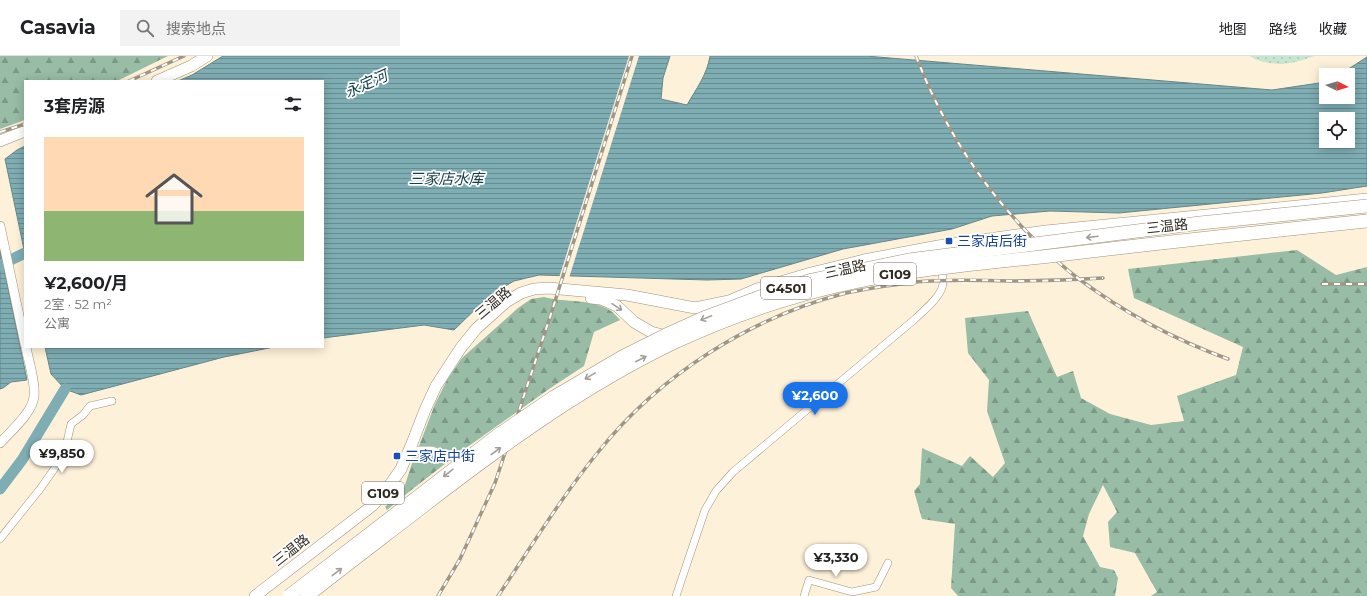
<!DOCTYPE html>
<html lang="zh">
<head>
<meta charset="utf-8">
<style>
	:root { --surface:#fff; --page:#f2f2f2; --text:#202124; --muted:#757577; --line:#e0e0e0; --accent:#1a73e8 }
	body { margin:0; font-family:Montserrat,"Noto Sans SC",sans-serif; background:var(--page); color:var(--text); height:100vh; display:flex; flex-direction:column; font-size:15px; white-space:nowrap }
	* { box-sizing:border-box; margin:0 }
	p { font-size:13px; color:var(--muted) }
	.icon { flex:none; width:22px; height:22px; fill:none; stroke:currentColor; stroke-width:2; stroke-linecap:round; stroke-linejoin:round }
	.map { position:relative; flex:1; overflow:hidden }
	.side { position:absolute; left:24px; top:24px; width:300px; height:268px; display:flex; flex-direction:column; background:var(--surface); border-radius:0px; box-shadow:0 2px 10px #0003 }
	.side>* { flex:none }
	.needle { width:26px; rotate:95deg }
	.tools { position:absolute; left:1319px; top:12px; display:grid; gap:8px }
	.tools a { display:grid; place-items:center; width:36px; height:36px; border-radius:0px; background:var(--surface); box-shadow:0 2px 10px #0003; font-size:20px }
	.price { position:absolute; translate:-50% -34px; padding:0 9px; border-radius:14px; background:#fff; color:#222; font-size:13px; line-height:26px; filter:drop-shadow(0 1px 2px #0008) }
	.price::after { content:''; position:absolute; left:50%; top:24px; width:12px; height:9px; margin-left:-6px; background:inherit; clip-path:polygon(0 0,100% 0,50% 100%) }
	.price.active { background:var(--accent); color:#fff }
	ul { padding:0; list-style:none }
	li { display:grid; align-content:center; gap:8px; height:212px; padding:0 20px }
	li+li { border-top:1px solid var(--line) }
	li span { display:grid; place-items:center; height:124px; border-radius:0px; color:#555 }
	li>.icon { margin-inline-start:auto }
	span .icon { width:72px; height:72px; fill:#fffc; stroke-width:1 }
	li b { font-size:17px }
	h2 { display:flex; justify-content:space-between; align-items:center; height:48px; padding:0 20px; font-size:17px }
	header { display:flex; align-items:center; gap:24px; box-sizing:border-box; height:56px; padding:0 20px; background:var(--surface); border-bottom:1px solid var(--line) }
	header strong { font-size:19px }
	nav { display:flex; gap:22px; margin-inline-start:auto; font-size:14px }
	.search { width:280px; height:36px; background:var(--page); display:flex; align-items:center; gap:10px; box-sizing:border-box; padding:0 14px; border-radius:0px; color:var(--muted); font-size:15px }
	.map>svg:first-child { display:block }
	.grass { fill:url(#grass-dots) }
	.forest { fill:url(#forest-firs) }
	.water { fill:url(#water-rules); stroke:#678688; fill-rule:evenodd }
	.pier { fill:#fef1d9 }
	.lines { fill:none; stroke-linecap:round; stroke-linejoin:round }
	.river { stroke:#7eadb3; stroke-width:11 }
	.minor-casing { stroke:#9f937d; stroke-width:8 }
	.tertiary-casing { stroke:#9f937d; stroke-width:10 }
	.primary-casing { stroke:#9f937d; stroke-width:12 }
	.trunk-casing { stroke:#9f937d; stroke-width:12 }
	.minor { stroke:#fff; stroke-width:7 }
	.tertiary { stroke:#fff; stroke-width:9 }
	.primary { stroke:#fff; stroke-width:11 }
	.trunk { stroke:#fff; stroke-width:11 }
	.rail-casing { stroke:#9f9685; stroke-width:3.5 }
	.rail { stroke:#fff; stroke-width:2; stroke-dasharray:6; stroke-linecap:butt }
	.motorway-bridge-casing { stroke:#9f937d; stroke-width:14; stroke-linecap:butt }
	.motorway-bridge { stroke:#fff; stroke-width:13 }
	.oneway { stroke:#a2a09c }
	.transit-dot { fill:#1a4fb4; stroke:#fff; stroke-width:1.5 }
	.labels { text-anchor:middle; stroke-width:3.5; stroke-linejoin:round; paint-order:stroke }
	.shield { fill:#fff; stroke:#6e6b64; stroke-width:1 }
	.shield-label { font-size:13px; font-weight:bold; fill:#302b22 }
	.street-label { font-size:14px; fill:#302b22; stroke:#fff }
	.transit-label { font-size:14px; fill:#164399; stroke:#fff; text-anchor:start }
	.water-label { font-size:15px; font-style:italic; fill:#133f45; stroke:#fff }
</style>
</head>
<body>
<header>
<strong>Casavia</strong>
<div class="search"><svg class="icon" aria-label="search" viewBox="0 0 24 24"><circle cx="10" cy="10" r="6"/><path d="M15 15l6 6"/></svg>搜索地点</div>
<nav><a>地图</a><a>路线</a><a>收藏</a></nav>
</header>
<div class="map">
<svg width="1367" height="540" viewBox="0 0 1367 540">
	<defs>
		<pattern id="grass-dots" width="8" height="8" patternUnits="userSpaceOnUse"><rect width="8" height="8" fill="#c6e6d1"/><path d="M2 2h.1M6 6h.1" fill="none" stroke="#aac5b3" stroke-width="1.8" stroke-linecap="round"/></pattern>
		<pattern id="forest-firs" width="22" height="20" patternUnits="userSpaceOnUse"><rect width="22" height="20" fill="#98bca5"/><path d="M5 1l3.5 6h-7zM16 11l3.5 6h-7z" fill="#7c9986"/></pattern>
		<pattern id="water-rules" width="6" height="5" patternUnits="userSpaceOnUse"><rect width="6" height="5" fill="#7eadb3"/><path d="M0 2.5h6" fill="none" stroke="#688d91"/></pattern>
	</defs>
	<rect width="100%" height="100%" fill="#fef1d9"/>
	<path class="grass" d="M1250,0H1314C1295,7 1281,11 1261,5C1257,4 1254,3 1250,0Z"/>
	<g class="forest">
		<path d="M0,0H168L117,25H25V64L0,73Z"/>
		<path d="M1297,194L1336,219L1367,211V540H1151L1157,536L1135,497L1110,491L1108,466L1117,456L1103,429L1089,458L1083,480L1100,511L1114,514L1118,522L1115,540H958L951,532L955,468L922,463L914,435L920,428L922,392L962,410L970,400L993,421L1005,407L987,355L989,324L968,297L965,262L1028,255L1057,321L1073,315L1081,342L1110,358L1151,369L1184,365L1177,340L1236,319L1243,291L1134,242L1128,213Z"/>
		<path d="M544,241C565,247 592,242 611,255C614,257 617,261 620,264L594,276L584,310L549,333L459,397L453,398L433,390H419L435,348L447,324L462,302L518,252L531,243Z"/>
		<path d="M415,398H436L450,404L410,435L387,454L385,451L404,432Z"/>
	</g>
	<g class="water">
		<path d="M223,0H670L663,22L661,43L687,49C696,33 707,19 710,0H866L1272,34L1326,26V41H1348V19H1339L1367,1V130L1322,137L1119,157L1050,155L992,160L952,173L843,193L741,223L707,224L539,219L514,225L490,239L454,274L424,269L323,282V25H178L192,19ZM1326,63H1348V85H1326Z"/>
		<path d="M25,90V198L5,103L17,94Z"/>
		<path d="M0,193L27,324L11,326L3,332L0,333Z"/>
		<path d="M45,291H274L224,301L81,339L65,333L51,318Z"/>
	</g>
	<path class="pier" d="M629,0H639L569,222H559Z"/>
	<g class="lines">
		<g class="river">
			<path d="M0,209L25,197"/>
			<path d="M0,433L22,404L65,333"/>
		</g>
		<defs>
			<g id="minor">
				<path d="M410,394H432L451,401"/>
				<path d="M0,483L40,433L64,399L71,368L83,359L90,350L112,345"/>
				<path d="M676,540L705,454L716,435L733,416L915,263C924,254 941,241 943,228C943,223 942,215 941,209"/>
				<path d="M804,540L809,524L852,536L876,531L888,507"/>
			</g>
			<g id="tertiary">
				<path d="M0,170L25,288"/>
				<path d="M0,387C11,375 33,356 34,340C36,327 28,304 26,291"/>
			</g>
			<g id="primary">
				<path d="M157,25L191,10L207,0"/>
				<path d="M0,85L25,75"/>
			</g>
			<g id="trunk">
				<path d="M591,242L601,243L617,250L634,266L651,276L670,281"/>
				<path d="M255,540L372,450L387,433L401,413L411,390L425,354L436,330L460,293L476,273L506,246L521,237L534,233L549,232L627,239L695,252L729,245L757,233L811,217L864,204L938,190L1046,175L1367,143"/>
			</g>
		</defs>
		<use href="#minor" class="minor-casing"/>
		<use href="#tertiary" class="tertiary-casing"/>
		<use href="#primary" class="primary-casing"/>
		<use href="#trunk" class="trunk-casing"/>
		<use href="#minor" class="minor"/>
		<use href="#tertiary" class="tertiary"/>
		<use href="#primary" class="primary"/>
		<use href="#trunk" class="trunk"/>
		<defs>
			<g id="rail">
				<path d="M916,0C943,71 985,136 1040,189C1053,201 1065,213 1079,223C1126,258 1173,283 1228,303"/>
				<path d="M129,25L184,0"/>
				<path d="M0,76L25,68"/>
				<path d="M1322,228H1367"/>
				<path d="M438,540L460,503L495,427L551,258L632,0"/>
				<path d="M498,540C531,491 562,440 599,395C660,319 751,261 846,237C869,232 892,229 915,226C947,223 979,224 1011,225C1042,225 1072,224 1103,222"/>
			</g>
		</defs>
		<use href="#rail" class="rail-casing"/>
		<use href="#rail" class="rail"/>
		<defs>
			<g id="motorway-bridge">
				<path d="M289,540L498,379L554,341L622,301L666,279L706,261L757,242L812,224L909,204L1200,167L1367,150"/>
				<path d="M307,540C346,509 386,479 426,448C504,388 584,330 673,287C748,252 830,227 912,216C958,209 1004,205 1050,200C1156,187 1261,176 1367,165"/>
			</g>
		</defs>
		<use href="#motorway-bridge" class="motorway-bridge-casing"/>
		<use href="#motorway-bridge" class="motorway-bridge"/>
	</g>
	<defs><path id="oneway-shaft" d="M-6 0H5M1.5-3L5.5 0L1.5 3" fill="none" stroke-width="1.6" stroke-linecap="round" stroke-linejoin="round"/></defs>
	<g class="oneway">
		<use href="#oneway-shaft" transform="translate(1092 181) rotate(173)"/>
		<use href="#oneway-shaft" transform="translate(617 251) rotate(34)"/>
		<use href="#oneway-shaft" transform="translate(706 262) rotate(158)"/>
		<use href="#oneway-shaft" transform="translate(641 303) rotate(-27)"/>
		<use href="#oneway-shaft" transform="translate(590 320) rotate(149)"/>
		<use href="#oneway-shaft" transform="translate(496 395) rotate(-37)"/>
		<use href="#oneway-shaft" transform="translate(448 417) rotate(142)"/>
		<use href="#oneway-shaft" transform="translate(337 516) rotate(-38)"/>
	</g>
	<g class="transit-dot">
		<rect x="945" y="181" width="8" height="8" rx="2"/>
		<rect x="393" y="396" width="8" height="8" rx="2"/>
	</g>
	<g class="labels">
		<g class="shield">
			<rect x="874" y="207" width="42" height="22" rx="3"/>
			<rect x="761" y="221" width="50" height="22" rx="3"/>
			<rect x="362" y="426" width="42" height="22" rx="3"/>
		</g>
		<g class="shield-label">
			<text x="895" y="223">G109</text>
			<text x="786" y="237">G4501</text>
			<text x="383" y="442">G109</text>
		</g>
		<g class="street-label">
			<text transform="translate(1167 170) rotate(-6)" y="5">三温路</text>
			<text transform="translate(845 213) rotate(-12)" y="5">三温路</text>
			<text transform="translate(493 247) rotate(-40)" y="5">三温路</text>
			<text transform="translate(291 494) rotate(-38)" y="5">三温路</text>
		</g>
		<g class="transit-label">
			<text x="957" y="190">三家店后街</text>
			<text x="405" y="405">三家店中街</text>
		</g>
		<g class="water-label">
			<text transform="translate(366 28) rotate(-24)" y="5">永定河</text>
			<text x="446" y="128">三家店水库</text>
		</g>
	</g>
</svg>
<div class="tools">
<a><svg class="needle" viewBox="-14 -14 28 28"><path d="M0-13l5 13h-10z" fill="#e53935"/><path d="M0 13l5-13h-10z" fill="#757577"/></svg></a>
<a><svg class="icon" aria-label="locate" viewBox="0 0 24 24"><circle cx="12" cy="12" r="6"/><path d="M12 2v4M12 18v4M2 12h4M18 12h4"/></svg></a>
</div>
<b class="price active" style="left:815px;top:360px">¥2,600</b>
<b class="price" style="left:62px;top:418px">¥9,850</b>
<b class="price" style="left:836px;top:522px">¥3,330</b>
<section class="side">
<h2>3套房源<svg class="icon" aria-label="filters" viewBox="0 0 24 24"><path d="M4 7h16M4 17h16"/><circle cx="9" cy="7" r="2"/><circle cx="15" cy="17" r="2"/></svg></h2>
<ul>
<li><span style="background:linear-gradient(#ffd9b3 60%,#8fb573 0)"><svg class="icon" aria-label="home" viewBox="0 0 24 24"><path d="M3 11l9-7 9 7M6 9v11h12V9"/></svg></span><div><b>¥2,600/月</b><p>2室 · 52 m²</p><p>公寓</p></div></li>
</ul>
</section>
</div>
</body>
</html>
